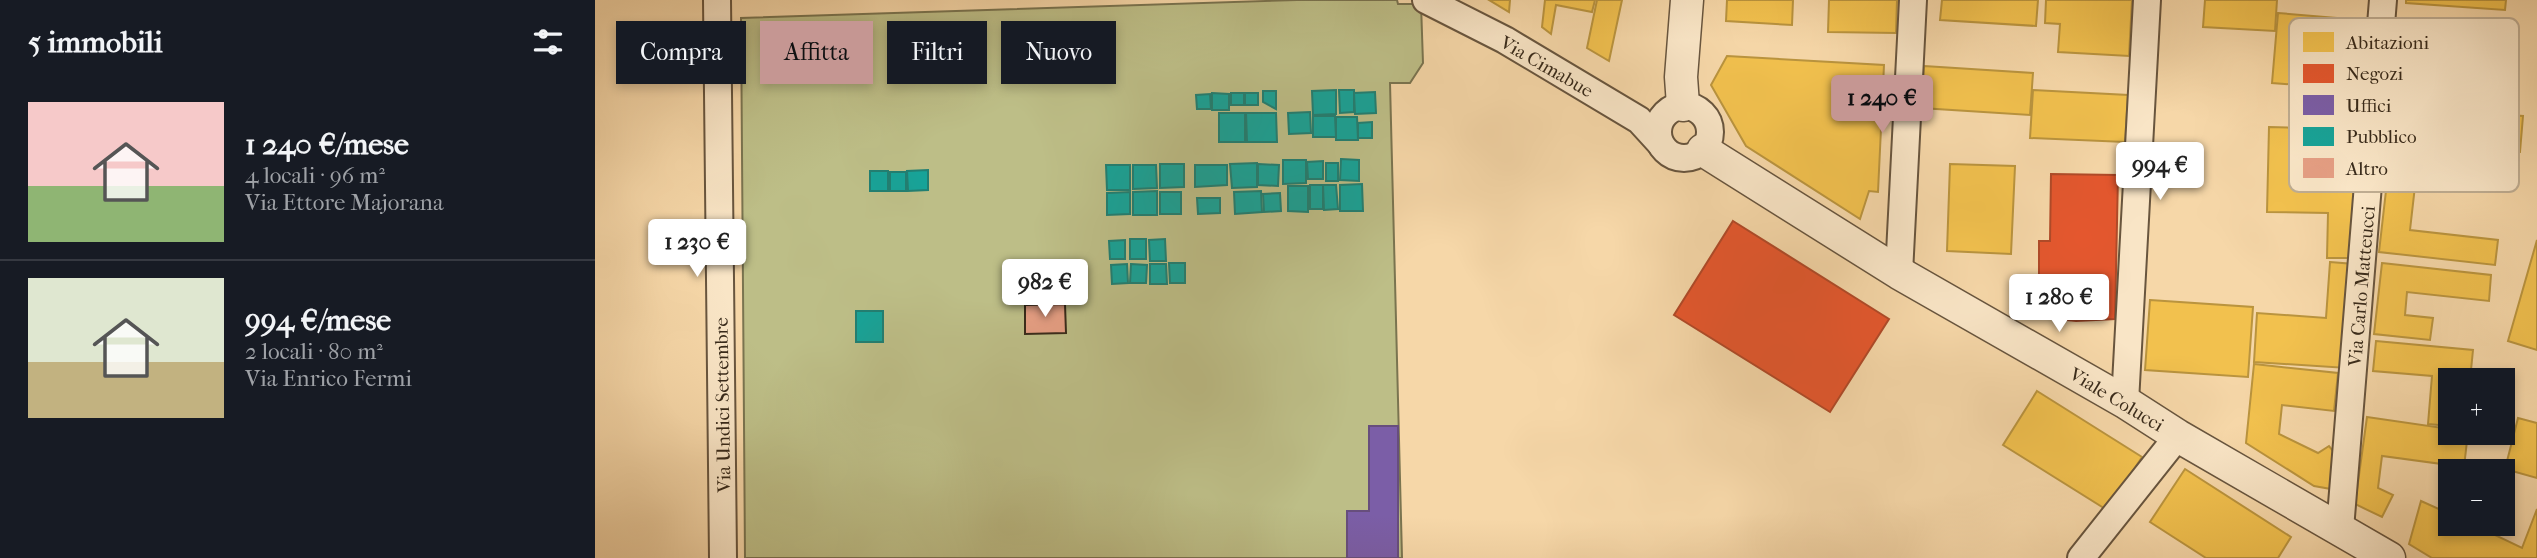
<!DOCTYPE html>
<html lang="it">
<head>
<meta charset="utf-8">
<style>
	:root { --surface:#171b24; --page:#242831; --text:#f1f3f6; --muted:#9ea1a6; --line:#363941; --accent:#c59692 }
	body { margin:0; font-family:"IM FELL French Canon",serif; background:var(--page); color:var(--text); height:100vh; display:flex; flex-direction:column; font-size:26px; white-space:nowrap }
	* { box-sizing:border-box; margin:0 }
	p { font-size:23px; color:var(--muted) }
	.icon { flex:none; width:38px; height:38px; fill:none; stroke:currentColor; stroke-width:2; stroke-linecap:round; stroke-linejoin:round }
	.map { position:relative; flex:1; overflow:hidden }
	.drawer { display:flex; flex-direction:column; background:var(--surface); width:595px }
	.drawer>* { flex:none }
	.hud { position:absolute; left:21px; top:21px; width:665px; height:63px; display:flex; gap:14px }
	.fabs { position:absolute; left:1843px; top:368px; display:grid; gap:14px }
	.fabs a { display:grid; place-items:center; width:77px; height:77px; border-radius:0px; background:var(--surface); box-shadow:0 4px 10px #0003; font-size:35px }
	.price { position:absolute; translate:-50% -60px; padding:0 16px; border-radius:7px; background:#fff; color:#222; font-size:23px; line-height:46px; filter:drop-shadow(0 2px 4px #0008) }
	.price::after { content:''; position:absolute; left:50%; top:42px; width:21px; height:16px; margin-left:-10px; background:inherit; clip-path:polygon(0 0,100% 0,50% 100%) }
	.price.selected { background:var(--accent); color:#111 }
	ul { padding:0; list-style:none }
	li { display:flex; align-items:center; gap:21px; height:175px; padding:0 28px }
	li+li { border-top:2px solid var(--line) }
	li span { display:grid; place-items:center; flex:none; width:196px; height:140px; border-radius:0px; color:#555 }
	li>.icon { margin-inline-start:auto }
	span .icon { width:84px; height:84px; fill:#fffc; stroke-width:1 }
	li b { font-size:30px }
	h2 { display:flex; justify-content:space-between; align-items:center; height:84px; padding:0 28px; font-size:30px }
	.tag { padding:0 24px; border-radius:0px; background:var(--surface); box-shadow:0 4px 10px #0003; font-size:24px; line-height:63px }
	.tag.selected { background:var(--accent); color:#111 }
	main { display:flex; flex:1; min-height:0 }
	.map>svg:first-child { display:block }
	.green { fill:#bdbe87; stroke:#7a7450; stroke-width:2 }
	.homes { fill:#f2c14e; stroke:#ba943e; stroke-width:2 }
	.shops { fill:#e4572e; stroke:#b04a28; stroke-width:2 }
	.offices { fill:#7b5ea7; stroke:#674e7d; stroke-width:2 }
	.public { fill:#17a398; stroke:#217f72; stroke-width:2 }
	.building { fill:#e69f84; stroke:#382a1a; stroke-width:2 }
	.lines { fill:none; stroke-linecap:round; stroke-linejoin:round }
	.minor-casing { stroke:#68553e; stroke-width:30 }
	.tertiary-casing { stroke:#68553e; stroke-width:35 }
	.minor { stroke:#f9e5c6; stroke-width:26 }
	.tertiary { stroke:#f9e5c6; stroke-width:32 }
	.labels { text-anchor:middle; stroke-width:7; stroke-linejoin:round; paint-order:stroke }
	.street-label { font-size:19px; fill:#382a1a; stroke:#f9e5c6 }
	.key { fill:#f9e5c6; stroke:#bfad92; stroke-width:2 }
	.key-label { font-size:19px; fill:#382a1a }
</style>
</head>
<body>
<main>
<section class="drawer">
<h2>5 immobili<svg class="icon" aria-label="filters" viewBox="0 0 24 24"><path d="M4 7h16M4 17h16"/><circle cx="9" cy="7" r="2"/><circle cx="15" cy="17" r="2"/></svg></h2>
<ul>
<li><span style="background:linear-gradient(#f6c9c9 60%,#8fb573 0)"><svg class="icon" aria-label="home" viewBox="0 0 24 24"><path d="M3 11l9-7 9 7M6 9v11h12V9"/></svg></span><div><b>1 240 €/mese</b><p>4 locali · 96 m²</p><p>Via Ettore Majorana</p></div></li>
<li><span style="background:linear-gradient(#dfe7d0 60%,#c2b280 0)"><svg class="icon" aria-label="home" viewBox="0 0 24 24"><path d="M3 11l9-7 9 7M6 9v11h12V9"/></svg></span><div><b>994 €/mese</b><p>2 locali · 80 m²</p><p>Via Enrico Fermi</p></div></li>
</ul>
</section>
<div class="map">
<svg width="1942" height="558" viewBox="0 0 1942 558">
	<rect width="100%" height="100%" fill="#f6d7a8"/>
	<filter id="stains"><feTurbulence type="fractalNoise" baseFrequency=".00286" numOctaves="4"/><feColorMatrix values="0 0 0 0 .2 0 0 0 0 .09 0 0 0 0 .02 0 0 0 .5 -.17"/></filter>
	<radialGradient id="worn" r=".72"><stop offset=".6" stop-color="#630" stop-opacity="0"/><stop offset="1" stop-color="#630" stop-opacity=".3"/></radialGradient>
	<path class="green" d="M702,0H802L803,4H826L828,63L815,83H795L807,558H150L146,18Z"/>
	<g class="homes">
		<path d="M894,0H915L914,12Z"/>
		<path d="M950,0H1000L997,12L961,5L956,34L947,27Z"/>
		<path d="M1002,0H1027L1014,61L992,48Z"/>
		<path d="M1132,0H1198L1197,25L1131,21Z"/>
		<path d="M1234,0H1302L1301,33L1233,32Z"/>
		<path d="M1347,0H1443L1441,26L1345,20Z"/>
		<path d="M1451,0H1537L1534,56L1463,52L1465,24L1450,23Z"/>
		<path d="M1610,0H1682L1680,31L1608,27Z"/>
		<path d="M1811,0H1911L1910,10L1811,3Z"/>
		<path d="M1683,13L1777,21L1772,90L1677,83Z"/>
		<path d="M1132,56L1289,65L1283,192L1274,191L1265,219L1151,146L1116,85Z"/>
		<path d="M1329,66L1438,73L1435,115L1326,108Z"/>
		<path d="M1438,90L1533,95L1530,142L1435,138Z"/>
		<path d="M1806,108L1928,116L1925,152L1804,144Z"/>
		<path d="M1674,127L1711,128L1710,174L1766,175L1764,258H1732L1733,213L1672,212Z"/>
		<path d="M1355,164L1420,166L1416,254L1352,251Z"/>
		<path d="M1792,182L1820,186L1815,230L1903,240L1900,265L1784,252Z"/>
		<path d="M1942,240V350L1913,341Z"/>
		<path d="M1735,262L1759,264L1752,368L1659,362L1662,313L1731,318Z"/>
		<path d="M1787,263L1896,275L1894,301L1812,292L1810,315L1838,318L1835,340L1779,334Z"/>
		<path d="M1555,300L1658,307L1653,377L1550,370Z"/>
		<path d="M1781,341L1878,350L1875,380H1855V426L1833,424L1837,376L1778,371Z"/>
		<path d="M1659,364L1743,373L1739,411L1687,405L1684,434L1723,453L1734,446L1743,457L1736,489L1719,486L1651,443Z"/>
		<path d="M1442,391L1547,457L1512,510L1408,445Z"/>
		<path d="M1772,417L1855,429V432H1873L1869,467L1787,456L1783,488L1798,495L1787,517L1760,504Z"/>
		<path d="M1923,418L1942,423V478L1910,469Z"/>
		<path d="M1590,469L1696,537L1683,558H1611L1555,522Z"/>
		<path d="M1826,501L1855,514V523H1875L1927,548L1942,509V558H1837L1814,544Z"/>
	</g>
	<g class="shops">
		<path d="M1456,174L1523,175L1520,319L1481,321L1444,317V241H1455Z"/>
		<path d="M1138,221L1294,319L1235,412L1079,315Z"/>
	</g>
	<path class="offices" d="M774,426H803V558H752V511H774Z"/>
	<g class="public">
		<path d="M741,90V114L718,115L717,91Z"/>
		<path d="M744,90H759V112L745,113Z"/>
		<path d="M668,91H681V109L668,102Z"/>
		<path d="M780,92L781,113L760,114L759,93Z"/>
		<path d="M617,93L634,94V110H617Z"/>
		<rect x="636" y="93" width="13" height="12"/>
		<rect x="650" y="93" width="13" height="12"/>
		<path d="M615,94L616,109H602L601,95Z"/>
		<path d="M715,112L716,133L694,134L693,113Z"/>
		<rect x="624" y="113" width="26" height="29"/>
		<path d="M651,113H681L682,142H652Z"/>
		<path d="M718,116H740L741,137H718Z"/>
		<path d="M741,117H762L763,140H741Z"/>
		<path d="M777,122V138H763V123Z"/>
		<path d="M746,159L764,160V181L745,180Z"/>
		<path d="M688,160H711V183L688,184Z"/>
		<path d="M728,161V179H713L712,162Z"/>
		<path d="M662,163V187L637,188L635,164Z"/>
		<rect x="731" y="163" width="12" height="18"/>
		<path d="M565,164H589V187L565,188Z"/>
		<path d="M663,164L684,165L683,186L663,185Z"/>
		<path d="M511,165H535V190H512Z"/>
		<path d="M538,165H561L562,188L538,189Z"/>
		<path d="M600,165H632V185L600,187Z"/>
		<path d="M333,170V190L313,191L312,171Z"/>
		<rect x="275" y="171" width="18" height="20"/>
		<rect x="295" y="172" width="16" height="19"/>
		<path d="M767,184L768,211H745V185Z"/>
		<rect x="715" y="185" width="13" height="24"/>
		<path d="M728,185H741L743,209L729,210Z"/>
		<path d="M693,186H713V212L693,211Z"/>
		<path d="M562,191V215H538V192Z"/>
		<path d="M666,191L667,212L640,214L639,192Z"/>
		<path d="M535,192V214L512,215V193Z"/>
		<rect x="565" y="192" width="21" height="22"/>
		<path d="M685,193L686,211L669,212L668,194Z"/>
		<path d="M602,198H625V213L603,214Z"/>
		<rect x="535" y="239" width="16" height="20"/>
		<path d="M570,239L571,261H555L554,240Z"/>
		<path d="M530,240V259H515L514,241Z"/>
		<path d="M574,263H590V283H575Z"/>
		<path d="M532,264L533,283L517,284L516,265Z"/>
		<path d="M536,264L552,265L551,283H535Z"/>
		<path d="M555,264H571L572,284H555Z"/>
		<rect x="261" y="311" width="27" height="31"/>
	</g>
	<path class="building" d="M470,304L471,333L430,334V305Z"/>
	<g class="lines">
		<defs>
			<g id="minor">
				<path d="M122,0L128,558"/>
				<path d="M831,0L910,40L1044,120L1065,143"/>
				<circle cx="1089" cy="132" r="26"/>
				<path d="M1304,273L1318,0"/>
				<path d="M1530,402L1552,0"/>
				<path d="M1745,529L1788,0"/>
				<path d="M1486,558L1583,436"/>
			</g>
			<g id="tertiary">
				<path d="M1088,105L1086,77L1092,0"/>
				<path d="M1108,150L1304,273L1530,402L1583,436L1794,558"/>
			</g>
		</defs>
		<use href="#minor" class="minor-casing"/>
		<use href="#tertiary" class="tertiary-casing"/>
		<use href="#minor" class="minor"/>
		<use href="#tertiary" class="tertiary"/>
	</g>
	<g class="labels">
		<g class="street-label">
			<text transform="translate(952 66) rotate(30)" y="7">Via Cimabue</text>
			<text transform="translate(1766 286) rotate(-85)" y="7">Via Carlo Matteucci</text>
			<text transform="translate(1522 399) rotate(31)" y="7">Viale Colucci</text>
			<text transform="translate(127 405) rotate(-91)" y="7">Via Undici Settembre</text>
		</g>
	</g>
	<rect x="1694" y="18" width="230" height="174" rx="10" class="key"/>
	<rect x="1708" y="32" width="31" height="20" fill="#f2c14e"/>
	<rect x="1708" y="64" width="31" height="19" fill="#e4572e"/>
	<rect x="1708" y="95" width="31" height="20" fill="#7b5ea7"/>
	<rect x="1708" y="127" width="31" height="19" fill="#17a398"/>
	<rect x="1708" y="158" width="31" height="20" fill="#e69f84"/>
	<g class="key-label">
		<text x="1751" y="49">Abitazioni</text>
		<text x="1751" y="80">Negozi</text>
		<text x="1751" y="112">Uffici</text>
		<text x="1751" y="143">Pubblico</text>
		<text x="1751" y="175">Altro</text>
	</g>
	<rect width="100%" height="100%" filter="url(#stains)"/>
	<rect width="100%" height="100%" fill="url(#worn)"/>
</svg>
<div class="fabs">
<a>+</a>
<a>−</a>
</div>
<b class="price selected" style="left:1287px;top:135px">1 240 €</b>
<b class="price" style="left:1565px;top:202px">994 €</b>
<b class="price" style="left:102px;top:279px">1 230 €</b>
<b class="price" style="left:450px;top:319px">982 €</b>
<b class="price" style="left:1464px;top:334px">1 280 €</b>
<div class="hud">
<a class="tag">Compra</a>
<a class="tag selected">Affitta</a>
<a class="tag">Filtri</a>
<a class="tag">Nuovo</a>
</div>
</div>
</main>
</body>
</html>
